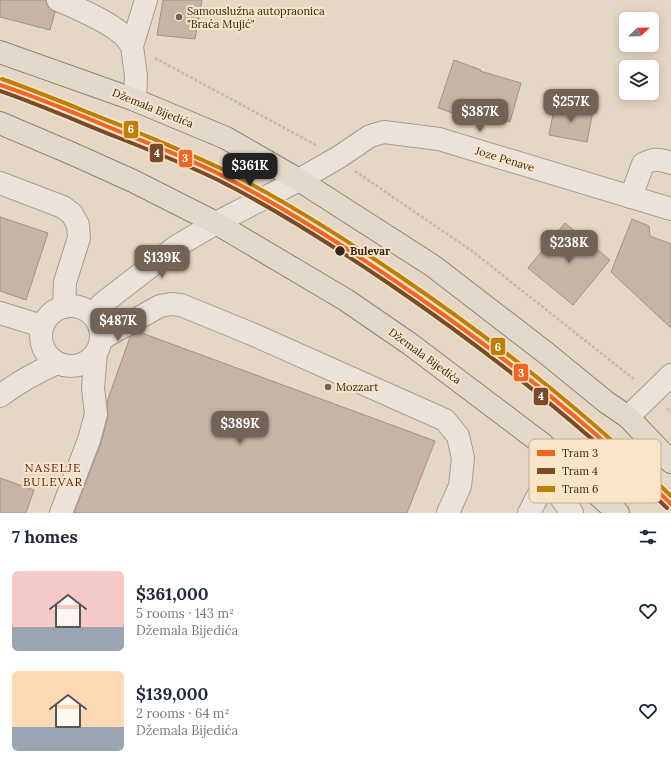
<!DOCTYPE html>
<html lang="en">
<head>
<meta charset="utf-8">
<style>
	:root { --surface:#fff; --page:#f6f6f7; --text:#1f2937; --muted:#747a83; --accent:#726355 }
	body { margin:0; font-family:Lora,serif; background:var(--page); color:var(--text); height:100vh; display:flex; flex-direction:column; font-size:15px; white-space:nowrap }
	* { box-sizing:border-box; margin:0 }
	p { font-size:13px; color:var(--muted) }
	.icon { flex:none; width:22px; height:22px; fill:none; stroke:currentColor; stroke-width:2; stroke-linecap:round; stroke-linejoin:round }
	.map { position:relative; height:513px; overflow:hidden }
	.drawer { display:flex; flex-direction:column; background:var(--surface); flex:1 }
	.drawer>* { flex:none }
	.needle { width:26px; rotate:68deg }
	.fabs { position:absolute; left:619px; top:12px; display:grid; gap:8px }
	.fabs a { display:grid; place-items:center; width:40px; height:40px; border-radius:6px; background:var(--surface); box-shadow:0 2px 10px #0003; font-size:20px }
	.price { position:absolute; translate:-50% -34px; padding:0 9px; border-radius:8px; background:var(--accent); color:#fff; font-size:13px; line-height:26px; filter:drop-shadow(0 1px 2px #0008) }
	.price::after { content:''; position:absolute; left:50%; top:24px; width:12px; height:9px; margin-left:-6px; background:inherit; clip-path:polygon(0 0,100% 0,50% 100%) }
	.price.on { background:#222; color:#fff }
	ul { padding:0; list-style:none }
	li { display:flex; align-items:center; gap:12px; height:100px; padding:0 12px }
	li span { display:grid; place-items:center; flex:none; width:112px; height:80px; border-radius:6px; color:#555 }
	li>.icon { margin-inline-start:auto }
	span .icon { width:48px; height:48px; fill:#fffc; stroke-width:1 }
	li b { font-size:17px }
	h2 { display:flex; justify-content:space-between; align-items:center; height:48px; padding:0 12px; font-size:17px }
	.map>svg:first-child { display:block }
	.building { fill:#c8b4a6; stroke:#a39286 }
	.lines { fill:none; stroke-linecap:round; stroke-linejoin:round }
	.minor-casing { stroke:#a89c90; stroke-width:24 }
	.major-casing { stroke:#8d8277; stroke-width:24 }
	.path { stroke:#c3bab0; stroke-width:2.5; stroke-dasharray:3 2; stroke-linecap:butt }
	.minor { stroke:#ebe3d9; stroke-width:22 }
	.major { stroke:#e3d8c9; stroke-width:22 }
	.tram-1-casing { stroke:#f8e5c8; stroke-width:7 }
	.tram-2-casing { stroke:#f8e5c8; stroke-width:7 }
	.tram-3-casing { stroke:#f8e5c8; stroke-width:7 }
	.tram-1 { stroke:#f26522; stroke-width:4 }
	.tram-2 { stroke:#7a4b2a; stroke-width:4 }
	.tram-3 { stroke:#bd7f08; stroke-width:4 }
	.poi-dot { fill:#726355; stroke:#f8e5c8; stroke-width:1.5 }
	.stop-dot { fill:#352419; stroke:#f8e5c8; stroke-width:1.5 }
	.labels { text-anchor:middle; stroke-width:4; stroke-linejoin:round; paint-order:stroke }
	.poi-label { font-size:11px; fill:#352419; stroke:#f8e5c8; text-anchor:start }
	.street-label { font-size:11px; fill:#352419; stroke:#f8e5c8 }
	.stop-label { font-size:11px; font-weight:bold; fill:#352419; stroke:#f8e5c8; text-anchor:start }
	.neighbourhood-label { font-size:12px; letter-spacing:1px; fill:#651d15; stroke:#f8e5c8 }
	.key { fill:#f8e5c8; stroke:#beab94; stroke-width:1 }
	.key-label { font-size:11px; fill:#352419 }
	.line-badge { stroke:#f8e5c8; stroke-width:1.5 }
	.badge-label { font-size:11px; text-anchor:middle; font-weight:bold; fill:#fff }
</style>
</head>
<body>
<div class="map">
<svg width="671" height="513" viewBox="0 0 671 513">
	<rect width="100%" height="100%" fill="#e4d7c5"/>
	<g class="building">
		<path d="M0,0H46L48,7L55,12L50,30L0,17Z"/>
		<path d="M163,0H202L195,39L157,35Z"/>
		<path d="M454,60L481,70L480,71L521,83L510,122L467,109L465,117L438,108Z"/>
		<path d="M555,103L593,111L587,142L549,135Z"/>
		<path d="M0,217L48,233L26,300L0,291Z"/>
		<path d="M632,219L649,226L650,236L671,244V328L611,272Z"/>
		<path d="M565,223L610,260L573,305L528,268Z"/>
		<path d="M139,332L435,441L407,513H74L101,443L108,417L107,402L130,337Z"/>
		<path d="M0,478L34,490L26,513H0Z"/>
	</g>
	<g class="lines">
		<defs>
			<g id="minor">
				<path d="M58,0C77,8 106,20 122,34C126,37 129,42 132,46"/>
				<path d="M135,100L136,76L132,46L146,0"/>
				<path d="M0,183L63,207L72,214L78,225L79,238L65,282L64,307"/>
				<path d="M631,197L643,164C654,158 660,159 671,163"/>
				<circle cx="71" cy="336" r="30"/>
				<path d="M0,313L42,326"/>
				<path d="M92,314L103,303L177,246L216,223L299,180L339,157L370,136L384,132L439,139L671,209"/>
				<path d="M101,339L160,306L171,304L181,305L252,334L445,420L458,436L463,458L460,486L448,513"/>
				<path d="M0,396C17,383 37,372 57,363"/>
				<path d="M628,417L671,375"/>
				<path d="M547,478L572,513"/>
				<path d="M61,513L89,440L96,414L93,388L96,353"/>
				<path d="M529,513L547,478L541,443"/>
			</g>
			<g id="major">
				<path d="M0,52L135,100L226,138L299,180L433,266L546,353L606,402L628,417L671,462"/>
				<path d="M0,123L73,154L133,181L216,223L346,300L410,344L541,443L618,513"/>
			</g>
		</defs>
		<use href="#minor" class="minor-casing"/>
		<use href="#major" class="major-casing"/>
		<g class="path">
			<path d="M155,58L316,145"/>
			<path d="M355,171L472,251L635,380"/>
			<path d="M667,408L671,412"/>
		</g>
		<use href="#minor" class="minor"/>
		<use href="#major" class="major"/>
		<defs>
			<path id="tram-1" d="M0,85C42,99 82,116 123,133C157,147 190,159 223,176C289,210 352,251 414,294C505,357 592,426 671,504"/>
			<path id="tram-2" d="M0,91C40,105 79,122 119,138C152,151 185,164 218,180C278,210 335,247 391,285C489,352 582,425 667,508"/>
			<path id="tram-3" d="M2,79C44,94 84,111 125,127C158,141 191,154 224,170C284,200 342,237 398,275C495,341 587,413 671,496"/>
		</defs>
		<use href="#tram-1" class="tram-1-casing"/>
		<use href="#tram-2" class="tram-2-casing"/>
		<use href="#tram-3" class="tram-3-casing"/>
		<use href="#tram-1" class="tram-1"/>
		<use href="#tram-2" class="tram-2"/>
		<use href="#tram-3" class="tram-3"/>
	</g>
	<g class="poi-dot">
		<circle cx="179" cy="17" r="4"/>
		<circle cx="328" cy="387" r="4"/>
	</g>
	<circle class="stop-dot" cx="340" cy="251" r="5.5"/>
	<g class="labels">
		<g class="poi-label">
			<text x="187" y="15">Samouslužna autopraonica<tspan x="187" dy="13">"Braća Mujić"</tspan></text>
			<text x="336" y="391">Mozzart</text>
		</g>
		<g class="street-label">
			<text transform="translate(153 108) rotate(22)" y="4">Džemala Bijedića</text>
			<text transform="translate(505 159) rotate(17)" y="4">Joze Penave</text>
			<text transform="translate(425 356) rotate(36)" y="4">Džemala Bijedića</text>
		</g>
		<g class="stop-label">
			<text x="350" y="255">Bulevar</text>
		</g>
		<g class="neighbourhood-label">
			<text x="53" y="472">NASELJE<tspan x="53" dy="14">BULEVAR</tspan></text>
		</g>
	</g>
	<rect x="529" y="439" width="132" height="64" rx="6" class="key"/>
	<rect x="537" y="450" width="18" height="6" fill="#f26522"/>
	<rect x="537" y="468" width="18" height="6" fill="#7a4b2a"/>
	<rect x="537" y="486" width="18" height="6" fill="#bd7f08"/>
	<g class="key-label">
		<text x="562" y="457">Tram 3</text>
		<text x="562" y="475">Tram 4</text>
		<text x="562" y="493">Tram 6</text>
	</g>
	<g class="line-badge">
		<rect x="123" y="120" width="16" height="19" rx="4" fill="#bd7f08"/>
		<rect x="149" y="143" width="15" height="20" rx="4" fill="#7a4b2a"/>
		<rect x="178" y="149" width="15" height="19" rx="4" fill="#f26522"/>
		<rect x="490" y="337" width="16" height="19" rx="4" fill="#bd7f08"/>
		<rect x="513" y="363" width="16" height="19" rx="4" fill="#f26522"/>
		<rect x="533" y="387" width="16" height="19" rx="4" fill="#7a4b2a"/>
	</g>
	<g class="badge-label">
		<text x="131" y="133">6</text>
		<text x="157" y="157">4</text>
		<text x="185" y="162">3</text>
		<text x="498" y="351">6</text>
		<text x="521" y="377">3</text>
		<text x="541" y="400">4</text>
	</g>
</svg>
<div class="fabs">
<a><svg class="needle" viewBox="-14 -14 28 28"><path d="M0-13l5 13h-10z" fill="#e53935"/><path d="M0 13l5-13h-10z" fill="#747a83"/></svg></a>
<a><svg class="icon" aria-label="layers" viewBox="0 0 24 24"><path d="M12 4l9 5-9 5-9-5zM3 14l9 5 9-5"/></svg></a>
</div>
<b class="price" style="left:571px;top:123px">$257K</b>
<b class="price" style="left:480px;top:133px">$387K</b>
<b class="price on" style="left:250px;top:187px">$361K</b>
<b class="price" style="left:569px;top:264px">$238K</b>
<b class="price" style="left:162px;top:279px">$139K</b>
<b class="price" style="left:118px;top:342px">$487K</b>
<b class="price" style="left:240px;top:445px">$389K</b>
</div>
<section class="drawer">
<h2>7 homes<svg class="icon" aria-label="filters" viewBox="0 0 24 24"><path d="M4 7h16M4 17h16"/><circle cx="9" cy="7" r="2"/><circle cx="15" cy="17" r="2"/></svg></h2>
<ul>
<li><span style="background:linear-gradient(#f6c9c9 70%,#9aa5b1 0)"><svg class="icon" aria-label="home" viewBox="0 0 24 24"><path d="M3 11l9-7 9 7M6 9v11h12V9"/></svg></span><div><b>$361,000</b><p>5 rooms · 143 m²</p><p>Džemala Bijedića</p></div><svg class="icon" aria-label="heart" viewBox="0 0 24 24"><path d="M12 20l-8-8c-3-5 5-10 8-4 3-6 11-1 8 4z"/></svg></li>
<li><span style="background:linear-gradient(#ffd9b3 70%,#9aa5b1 0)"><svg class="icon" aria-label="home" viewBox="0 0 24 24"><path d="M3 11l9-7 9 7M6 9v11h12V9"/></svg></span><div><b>$139,000</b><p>2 rooms · 64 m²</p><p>Džemala Bijedića</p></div><svg class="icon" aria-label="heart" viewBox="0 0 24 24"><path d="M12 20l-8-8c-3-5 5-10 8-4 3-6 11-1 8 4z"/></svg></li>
</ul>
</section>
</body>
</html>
